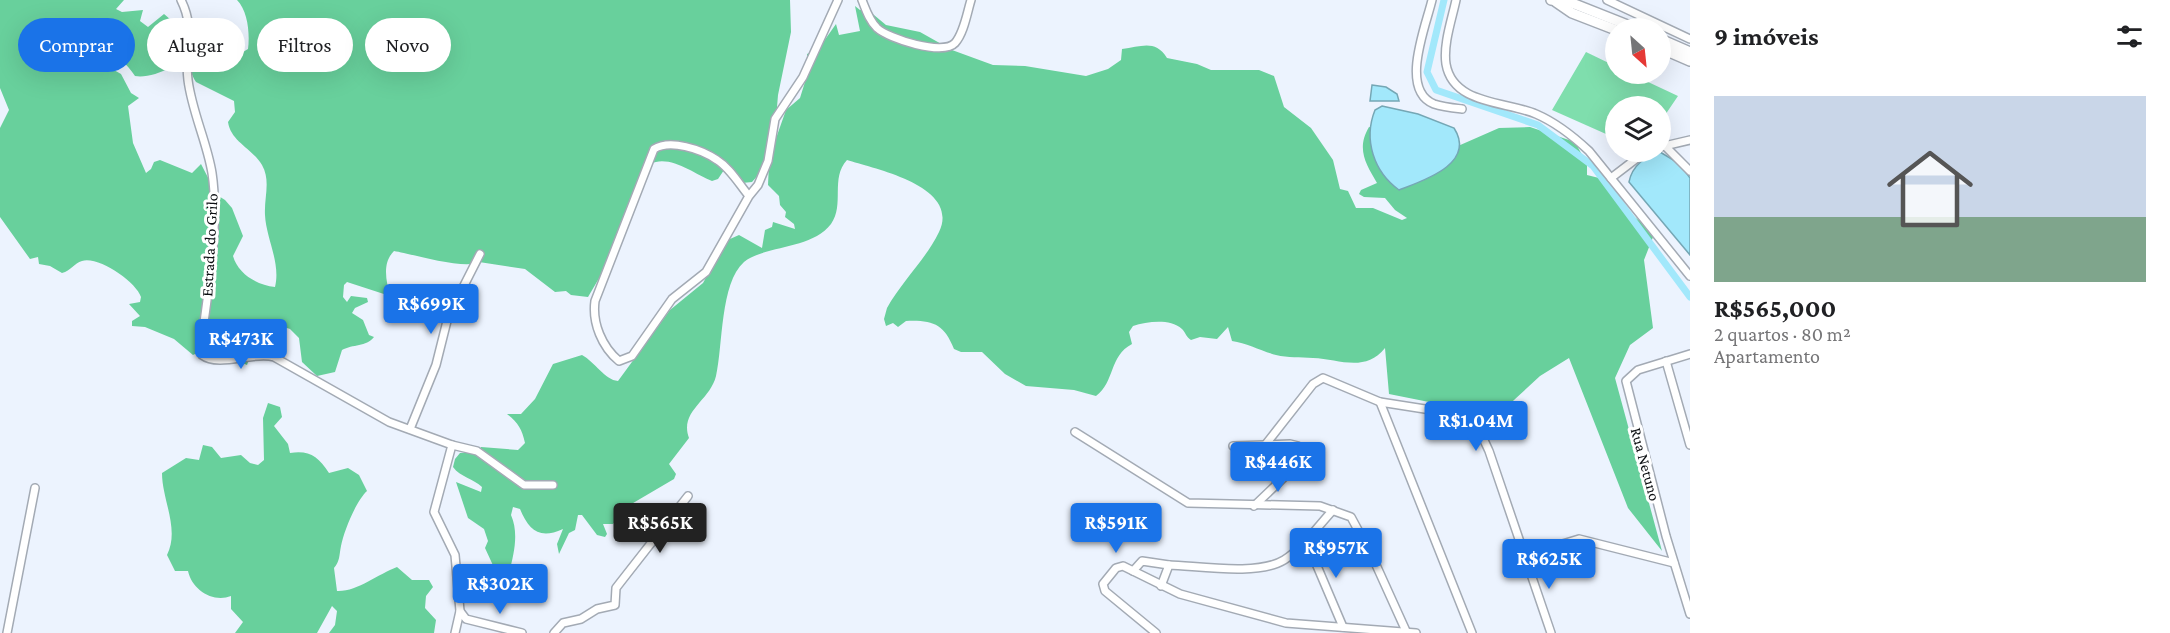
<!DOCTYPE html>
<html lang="pt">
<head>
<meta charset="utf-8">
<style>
	:root { --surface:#fff; --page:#f2f2f2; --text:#202124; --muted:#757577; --line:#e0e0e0; --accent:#1a73e8 }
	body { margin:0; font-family:"Crimson Pro",serif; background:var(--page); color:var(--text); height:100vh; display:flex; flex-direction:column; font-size:22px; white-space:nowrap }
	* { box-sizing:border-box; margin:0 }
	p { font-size:20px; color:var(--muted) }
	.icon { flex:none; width:33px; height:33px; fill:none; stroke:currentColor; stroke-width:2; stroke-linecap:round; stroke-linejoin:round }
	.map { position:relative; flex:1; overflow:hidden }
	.side { display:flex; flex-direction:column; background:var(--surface); width:480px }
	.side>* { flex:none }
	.top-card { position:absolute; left:18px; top:18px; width:570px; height:54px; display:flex; gap:12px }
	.needle { width:39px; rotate:153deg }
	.tools { position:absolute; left:1605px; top:18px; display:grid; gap:12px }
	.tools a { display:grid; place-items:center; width:66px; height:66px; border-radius:50%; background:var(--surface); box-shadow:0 6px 24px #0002; font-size:30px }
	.price { position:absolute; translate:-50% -51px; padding:0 14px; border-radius:6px; background:var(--accent); color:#fff; font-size:20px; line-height:39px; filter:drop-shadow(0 2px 3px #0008) }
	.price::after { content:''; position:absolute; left:50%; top:36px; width:18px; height:14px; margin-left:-9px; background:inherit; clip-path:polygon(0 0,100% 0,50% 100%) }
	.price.current { background:#222; color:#fff }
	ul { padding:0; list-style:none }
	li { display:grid; align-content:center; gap:12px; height:318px; padding:0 24px }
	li+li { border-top:2px solid var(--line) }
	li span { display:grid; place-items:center; height:186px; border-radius:0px; color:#555 }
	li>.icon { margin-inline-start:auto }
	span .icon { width:108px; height:108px; fill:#fffc; stroke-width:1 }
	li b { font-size:26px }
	h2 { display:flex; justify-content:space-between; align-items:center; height:72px; padding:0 24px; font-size:26px }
	.pill { padding:0 21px; border-radius:27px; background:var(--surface); box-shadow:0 6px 24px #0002; font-size:21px; line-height:54px }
	.pill.current { background:var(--accent); color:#fff }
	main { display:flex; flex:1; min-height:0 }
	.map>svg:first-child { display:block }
	.green { fill:#7fdead }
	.forest { fill:#68d09c }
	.water { fill:#a2e8fb; stroke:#75a7b5; stroke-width:1.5 }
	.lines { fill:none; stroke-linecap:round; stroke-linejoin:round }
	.canal { stroke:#a2e8fb; stroke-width:7 }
	.minor-casing { stroke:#a3aab4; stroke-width:10 }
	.major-casing { stroke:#a3aab4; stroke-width:12 }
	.minor { stroke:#fff; stroke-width:7 }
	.major { stroke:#fff; stroke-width:9 }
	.labels { text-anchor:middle; stroke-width:6; stroke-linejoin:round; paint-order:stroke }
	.street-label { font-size:16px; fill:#0d1013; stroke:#fff }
</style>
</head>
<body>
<main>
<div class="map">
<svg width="1690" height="633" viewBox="0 0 1690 633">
	<rect width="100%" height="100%" fill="#ecf3fe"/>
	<path class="green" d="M1586,52L1615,66L1616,74H1631L1678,96L1661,121L1660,106H1616L1615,138L1552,110Z"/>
	<g class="forest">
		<path d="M0,0H124L116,9L122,12L143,10L140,21L148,27L164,14C171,20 180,27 185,35C200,59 154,80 135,76C126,62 118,60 110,43L105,42L104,55L107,66L121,74L131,93L139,98L128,106L133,143L146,173L151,169L154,162L160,160L192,173L201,164L217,195L225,200L232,208L243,236L233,256C238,274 257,285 275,287C281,263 266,238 265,215C264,197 271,181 262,165C252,148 231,142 228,122L235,112L234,101L196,82C189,71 186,57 195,46L200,47L215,63L226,55L243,52L248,49C250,34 248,11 237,0H790L791,32L778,95L774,144L786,110L800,98L809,69L807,54L819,48L836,24L839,35L860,31L855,6L860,10H868L886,25L920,32L952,50L993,65L1025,66L1086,76L1108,69L1121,60L1122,49C1141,47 1155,39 1167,58L1197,64L1211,70H1259L1274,76L1284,107L1311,128L1333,160L1340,189L1348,191L1356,208H1373L1402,220L1407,218L1395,210L1385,198L1364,197L1359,194L1361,190L1377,183C1366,164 1356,149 1369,127L1458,146L1499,128L1530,127L1575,142L1587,164V175L1603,179L1633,216L1655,232L1644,260L1653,328L1630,345L1615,378L1662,551L1628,508L1569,358L1540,376L1490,422L1467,406L1429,402L1389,394L1385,348C1365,373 1339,359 1313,358C1300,357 1288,358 1276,355C1261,351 1247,343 1232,341L1228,327L1217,339L1200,337L1191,340C1186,337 1186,333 1182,329C1169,318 1147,322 1133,326L1129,332L1132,344C1109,356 1115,382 1096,396L1074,390L1026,386L1005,374L982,352H961L954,349C944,324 933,320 906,321L898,327L893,323L886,326L884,319L887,308C902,281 926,259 939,232C961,186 875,169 847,160C830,178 845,205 831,224C811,250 765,245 744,262C720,283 723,346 716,376C710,401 679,411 689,438L669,464L676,474L674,479L628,506L613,524H603L607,534L605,537L597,535L582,515H578L575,530L569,533L559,554L557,544L563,529C539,540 529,530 520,509L513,507L511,515C519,533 514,554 509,573L502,577L497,574L485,548L488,541L484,529L468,518L456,482L481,492L482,487C474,479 460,477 453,467L455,459L460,453L479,452L481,447L518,450L525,443C522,429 518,423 507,414H521L535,399L553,364L582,355C595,362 605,380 618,381L670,310L703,283L722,249L730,239L739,235L762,248L765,230L772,227L773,222L795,229L794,224L785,217L786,212L780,205L779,196L768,185L769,163L752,182L742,183L724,170L718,179L712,181C694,174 670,154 650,164L608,263L588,297L571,295L566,291L555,292L525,269L479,262C465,270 412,254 394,251C382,263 386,280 390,296L347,282L344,285L343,297L347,302L351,296L367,298L368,302L355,308L352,313L363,320L369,335L374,337C366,347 353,344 342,350L335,372L317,376L302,362L299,338L290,329L259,319L257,325L251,327L237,322L224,324L222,347L229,346L240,330L254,345L247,365L238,361L197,353L193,355L174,339L145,327L132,326V321L140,316L129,304L140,302L141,297C136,282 99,256 82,261C74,263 71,271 62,273L50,266L39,264L38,257L30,259L0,217V128L9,110L0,88Z"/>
		<path d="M268,403L280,407L282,417L274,426L288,444L290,453C309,450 318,456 329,473L348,468L359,475L367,491C356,501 344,531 341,546C339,556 340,561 334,568L337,591C357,592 378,574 397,567L412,580H429L433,587L426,596L425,608L436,620L434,633H329L335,625L337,611L332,606L317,633H235L243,622L231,609V596C213,603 192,590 188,571H175L167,555C180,529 162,500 162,473L186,458L199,460L203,445L212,447L221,458L241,455L250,463L258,465L264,460L263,418Z"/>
	</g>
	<g class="water">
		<path d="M1372,85L1386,87L1397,94L1399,101H1370Z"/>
		<path d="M1382,106L1418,114L1454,128C1477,164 1422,181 1399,190C1374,172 1363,140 1375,110Z"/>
		<path d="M1660,152L1680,164L1690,178V255L1629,182C1632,166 1645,156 1660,152Z"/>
	</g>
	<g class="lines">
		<path class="canal" d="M1444,0L1427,72L1436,90L1538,125L1593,166L1690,297"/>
		<defs>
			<g id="minor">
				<path d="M181,0C196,30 184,48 188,80C192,112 207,142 212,173C220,226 207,298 200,351L202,355C219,368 253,351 274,357L389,422L452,445L434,512L455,555L460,611L466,619L522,633"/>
				<path d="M862,0C866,10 869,20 877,28C889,39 943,56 955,43C964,33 967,13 971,0"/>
				<path d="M1432,0C1426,26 1399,90 1434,104C1443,107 1453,108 1462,109"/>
				<path d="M1456,0C1452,19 1443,44 1446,64C1453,105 1506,101 1536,114C1557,123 1573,136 1589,151L1690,276"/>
				<path d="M1607,0L1690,39"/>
				<path d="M1660,147L1690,140"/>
				<path d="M1666,147L1690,171"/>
				<path d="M1611,178L1645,152"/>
				<path d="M749,196C739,184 730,168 717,160C701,149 670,139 654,149L595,301C592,323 602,347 619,361L632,356L672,299L706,272L749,196L758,185L768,161L775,119L803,77L838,0"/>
				<path d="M1690,354L1638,370L1626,381L1666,536L1690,614"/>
				<path d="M1666,361L1690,445"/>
				<path d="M1380,402L1472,633"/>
				<path d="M410,429L436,365L448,317L480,254"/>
				<path d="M1075,432L1188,503L1320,506L1351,517L1372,556L1406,631"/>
				<path d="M1266,444L1313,384L1323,378L1380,402L1463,415C1478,424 1482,436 1489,451L1551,633"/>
				<path d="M452,445L477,451L524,485H553"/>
				<path d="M1233,446L1290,444L1298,446L1304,451L1296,466L1254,506"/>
				<path d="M1306,540L1343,627"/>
				<path d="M1523,556L1579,539L1674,563"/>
				<path d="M1133,571L1142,561L1169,565"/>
				<path d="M1161,586L1169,565C1199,566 1258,576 1284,560C1303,548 1318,526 1333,510"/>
				<path d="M7,633L35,488"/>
				<path d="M455,633L460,611"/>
				<path d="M554,633L563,623L581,619L597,609L615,605L616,588L623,579L688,496"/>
				<path d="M1156,633L1105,591L1103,584L1116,568L1123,566L1180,594L1286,623L1416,633"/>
			</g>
			<g id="major">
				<path d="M1551,0L1572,3L1635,28"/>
				<path d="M1556,2L1572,13L1616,30"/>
				<path d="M1660,39L1690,52"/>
				<path d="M1660,48L1690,61"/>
			</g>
		</defs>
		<use href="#minor" class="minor-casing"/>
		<use href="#major" class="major-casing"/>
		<use href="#minor" class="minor"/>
		<use href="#major" class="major"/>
	</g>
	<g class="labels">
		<g class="street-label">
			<text transform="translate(209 245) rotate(-87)" y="6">Estrada do Grilo</text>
			<text transform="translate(1646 464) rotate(75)" y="6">Rua Netuno</text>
		</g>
	</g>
</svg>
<div class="tools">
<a><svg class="needle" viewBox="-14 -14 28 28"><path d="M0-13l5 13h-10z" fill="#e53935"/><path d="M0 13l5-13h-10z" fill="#757577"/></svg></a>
<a><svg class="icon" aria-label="layers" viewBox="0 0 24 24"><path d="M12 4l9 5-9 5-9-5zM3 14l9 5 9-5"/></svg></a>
</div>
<b class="price" style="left:431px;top:335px">R$699K</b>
<b class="price" style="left:241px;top:370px">R$473K</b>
<b class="price" style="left:1476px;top:452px">R$1.04M</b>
<b class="price" style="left:1278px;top:493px">R$446K</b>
<b class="price current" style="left:660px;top:554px">R$565K</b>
<b class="price" style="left:1116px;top:554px">R$591K</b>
<b class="price" style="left:1336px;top:579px">R$957K</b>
<b class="price" style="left:1549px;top:590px">R$625K</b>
<b class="price" style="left:500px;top:615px">R$302K</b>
<div class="top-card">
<a class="pill current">Comprar</a>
<a class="pill">Alugar</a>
<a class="pill">Filtros</a>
<a class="pill">Novo</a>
</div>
</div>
<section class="side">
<h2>9 imóveis<svg class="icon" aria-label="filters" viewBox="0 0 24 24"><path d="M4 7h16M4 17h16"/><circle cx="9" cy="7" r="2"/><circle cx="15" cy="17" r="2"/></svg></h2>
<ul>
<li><span style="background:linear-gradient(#c9d6e8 65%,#7fa58c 0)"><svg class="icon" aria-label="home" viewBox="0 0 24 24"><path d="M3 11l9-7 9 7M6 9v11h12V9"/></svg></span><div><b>R$565,000</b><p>2 quartos · 80 m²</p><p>Apartamento</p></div></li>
</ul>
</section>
</main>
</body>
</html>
